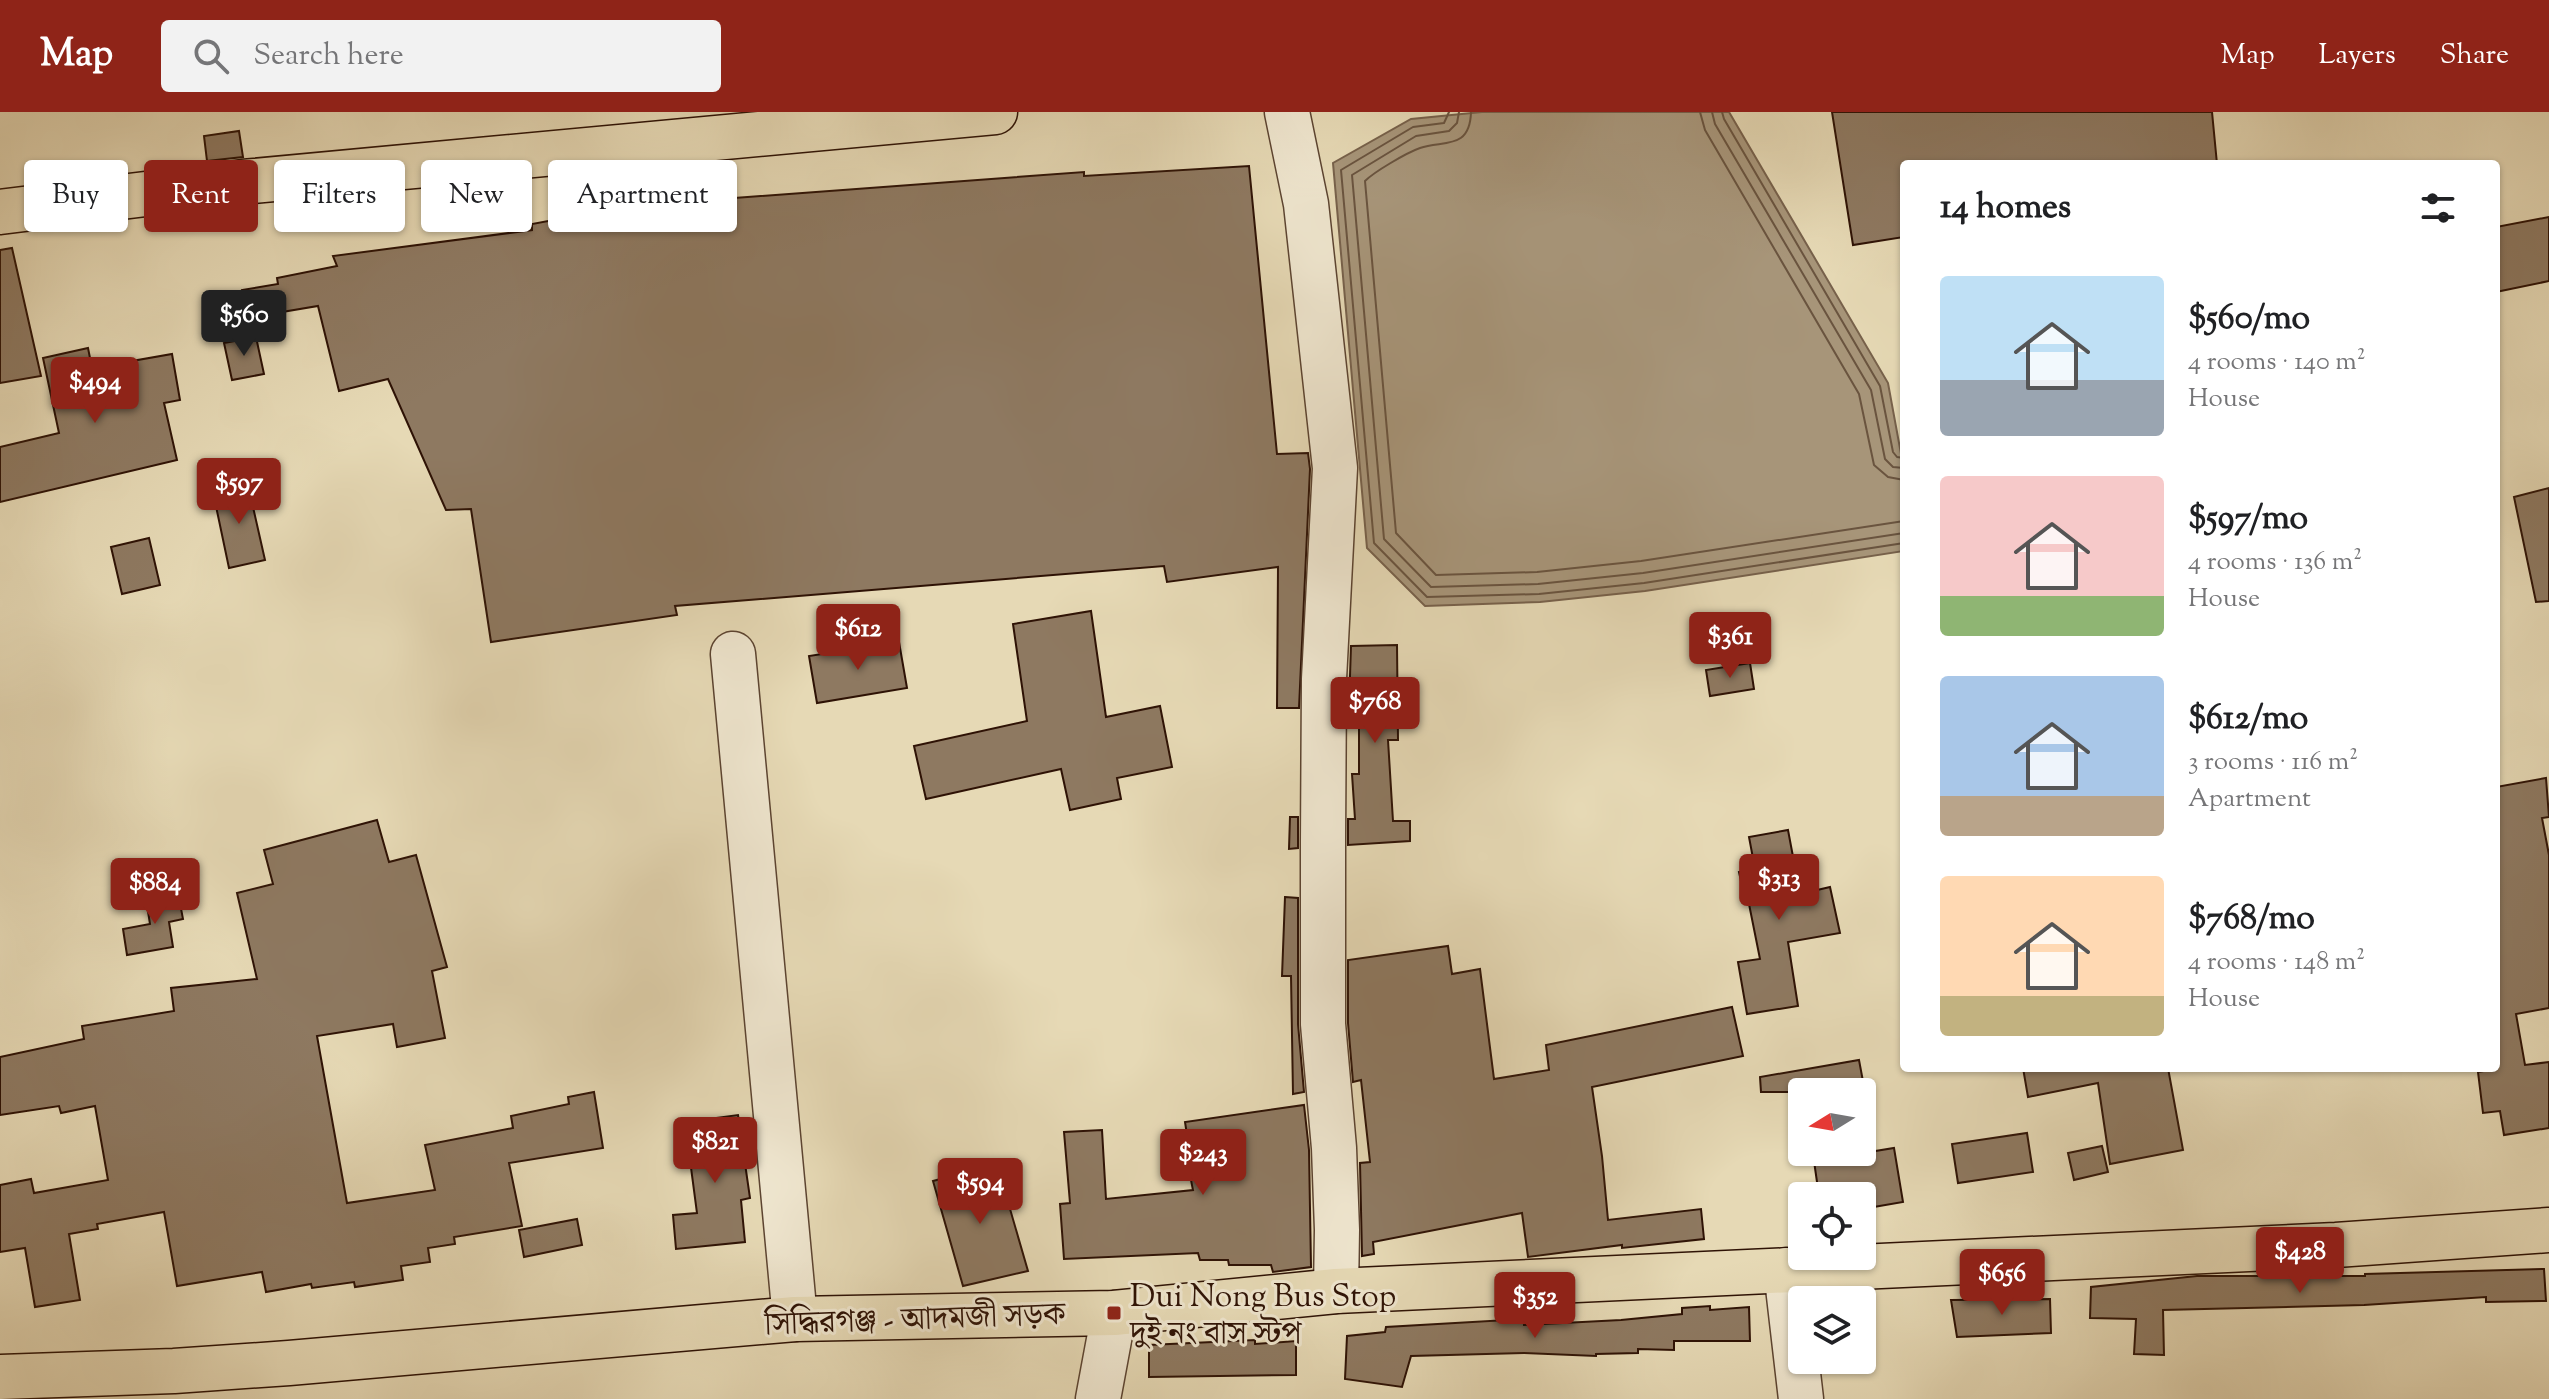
<!DOCTYPE html>
<html lang="en">
<head>
<meta charset="utf-8">
<style>
	:root { --surface:#fff; --page:#f2f2f2; --text:#202124; --muted:#757577; --accent:#8f2418 }
	body { margin:0; font-family:"Sorts Mill Goudy","Noto Serif Bengali",serif; background:var(--page); color:var(--text); height:100vh; display:flex; flex-direction:column; font-size:30px; white-space:nowrap }
	* { box-sizing:border-box; margin:0 }
	p { font-size:26px; color:var(--muted) }
	.icon { flex:none; width:44px; height:44px; fill:none; stroke:currentColor; stroke-width:2; stroke-linecap:round; stroke-linejoin:round }
	.map { position:relative; flex:1; overflow:hidden }
	.drawer { position:absolute; left:1900px; top:48px; width:600px; height:912px; display:flex; flex-direction:column; background:var(--surface); border-radius:8px; box-shadow:0 2px 6px #0004 }
	.drawer>* { flex:none }
	.top-card { position:absolute; left:24px; top:48px; width:760px; height:72px; display:flex; gap:16px }
	.needle { width:52px; rotate:259deg }
	.buttons { position:absolute; left:1788px; top:966px; display:grid; gap:16px }
	.buttons a { display:grid; place-items:center; width:88px; height:88px; border-radius:8px; background:var(--surface); box-shadow:0 2px 6px #0004; font-size:40px }
	.price { position:absolute; translate:-50% -68px; padding:0 18px; border-radius:8px; background:var(--accent); color:#fff; font-size:26px; line-height:52px; filter:drop-shadow(0 2px 4px #0008) }
	.price::after { content:''; position:absolute; left:50%; top:48px; width:24px; height:18px; margin-left:-12px; background:inherit; clip-path:polygon(0 0,100% 0,50% 100%) }
	.price.selected { background:#222; color:#fff }
	ul { padding:0; list-style:none }
	li { display:flex; align-items:center; gap:24px; height:200px; padding:0 40px }
	li span { display:grid; place-items:center; flex:none; width:224px; height:160px; border-radius:8px; color:#555 }
	li>.icon { margin-inline-start:auto }
	span .icon { width:96px; height:96px; fill:#fffc; stroke-width:1 }
	li b { font-size:34px }
	h2 { display:flex; justify-content:space-between; align-items:center; height:96px; padding:0 40px; font-size:34px }
	.pill { padding:0 28px; border-radius:8px; background:var(--surface); box-shadow:0 2px 6px #0004; font-size:28px; line-height:72px }
	.pill.selected { background:var(--accent); color:#fff }
	header { display:flex; align-items:center; gap:48px; box-sizing:border-box; height:112px; padding:0 40px; background:var(--accent); color:#fff }
	header strong { font-size:38px }
	nav { display:flex; gap:44px; margin-inline-start:auto; font-size:28px }
	.search { width:560px; height:72px; background:var(--page); display:flex; align-items:center; gap:20px; box-sizing:border-box; padding:0 28px; border-radius:8px; color:var(--muted); font-size:30px }
	.map>svg:first-child { display:block }
	.water { fill:#a79579; stroke:#77614b; stroke-width:2 }
	.lines { fill:none; stroke-linecap:round; stroke-linejoin:round }
	.shore { stroke:#6a543f; stroke-width:2 }
	.building { fill:#8e7961; stroke:#2e1205; stroke-width:2 }
	.minor-casing { stroke:#5c4431; stroke-width:47 }
	.major-casing { stroke:#2e1205; stroke-width:47 }
	.minor { stroke:#efe6cf; stroke-width:44 }
	.major { stroke:#e6d9b5; stroke-width:44 }
	.poi-dot { fill:#8f2418; stroke:#efe6cf; stroke-width:3 }
	.labels { text-anchor:middle; stroke-width:6; stroke-linejoin:round; paint-order:stroke }
	.poi-label { font-size:32px; fill:#2e1205; stroke:#efe6cf; text-anchor:start }
	.street-label { font-size:32px; fill:#2e1205; stroke:#efe6cf }
</style>
</head>
<body>
<header>
<strong>Map</strong>
<div class="search"><svg class="icon" aria-label="search" viewBox="0 0 24 24"><circle cx="10" cy="10" r="6"/><path d="M15 15l6 6"/></svg>Search here</div>
<nav><a>Map</a><a>Layers</a><a>Share</a></nav>
</header>
<div class="map">
<svg width="2549" height="1287" viewBox="0 0 2549 1287">
	<rect width="100%" height="100%" fill="#e6d9b5"/>
	<filter id="stains"><feTurbulence type="fractalNoise" baseFrequency=".0025" numOctaves="4"/><feColorMatrix values="0 0 0 0 .2 0 0 0 0 .09 0 0 0 0 .02 0 0 0 .5 -.17"/></filter>
	<radialGradient id="worn" r=".72"><stop offset=".6" stop-color="#630" stop-opacity="0"/><stop offset="1" stop-color="#630" stop-opacity=".3"/></radialGradient>
	<path class="water" d="M1482,0H1729L1888,271L1904,358V439L1645,479L1540,490L1425,494L1367,436L1333,51L1411,7Z"/>
	<g class="lines">
		<g class="shore">
			<path d="M1449,0L1444,11L1413,15L1341,58L1374,431L1427,485L1539,482L1644,471L1904,431"/>
			<path d="M1459,0L1457,11L1449,19L1416,24L1352,63L1384,427L1431,475L1538,472L1643,461L1904,421"/>
			<path d="M1471,0C1470,38 1444,28 1420,36C1406,41 1374,60 1365,69L1396,421L1436,463L1537,460L1641,449L1904,409"/>
			<path d="M1700,0L1705,18L1859,282L1874,353L1888,365L1904,368"/>
			<path d="M1712,0L1715,12L1871,278L1885,347L1893,355L1904,356"/>
			<path d="M1722,0L1724,7L1880,274L1893,340L1897,345L1904,346"/>
		</g>
	</g>
	<g class="building">
		<path d="M1832,0H2212L2217,52H1904V125L1853,133Z"/>
		<path d="M239,19L243,45L207,49L204,24Z"/>
		<path d="M1249,54L1277,342L1308,341L1310,357L1299,596H1277L1278,455L1167,470L1164,454L675,494L677,503L491,530L471,397L446,398L388,267L339,279L318,194L247,206L242,178L278,172L277,166L337,154L333,144L532,118V112L628,94L1084,60V64Z"/>
		<path d="M2549,105V169L2496,180V115Z"/>
		<path d="M12,136L41,264L0,271V138Z"/>
		<path d="M256,225L264,262L232,268L224,231Z"/>
		<path d="M88,236L92,256L172,242L180,288L164,291L177,348L0,390V335L59,321L43,246Z"/>
		<path d="M248,373L265,448L229,456L213,380Z"/>
		<path d="M2549,376V489L2536,490L2514,385Z"/>
		<path d="M149,426L160,473L122,482L111,435Z"/>
		<path d="M1091,499L1106,605L1160,594L1172,655L1117,666L1121,687L1070,698L1061,657L926,687L914,634L1027,609L1013,512Z"/>
		<path d="M899,530L907,576L817,591L809,544Z"/>
		<path d="M1397,533L1398,628H1388L1393,709H1410V729L1348,733V707H1355L1352,662H1359V593L1349,594L1351,534Z"/>
		<path d="M1750,551L1754,577L1710,584L1706,558Z"/>
		<path d="M2546,666L2549,705L2542,706L2549,743V896L2516,902L2525,953L2549,950V1016L2504,1023L2500,999L2483,1001L2478,960L2496,957V675Z"/>
		<path d="M1290,705H1298V736L1289,737Z"/>
		<path d="M377,708L389,750L416,743L447,855L432,859L445,926L397,935L393,912L317,924L347,1091L435,1078L425,1033L513,1016L511,1004L569,992L568,985L594,980L603,1036L509,1051L522,1114L454,1125L455,1132L428,1136L430,1150L401,1154L403,1168L355,1175L354,1170L312,1176L311,1172L266,1180L262,1160L177,1174L164,1100L97,1112L98,1117L69,1122L80,1188L35,1195L25,1136L0,1140V1073L31,1067L34,1081L108,1068L95,994L61,1001L59,994L0,1003V945L84,927L82,914L174,899L171,876L257,867L237,781L273,772L264,738Z"/>
		<path d="M1788,718L1800,782L1830,775L1840,821L1788,830L1798,894L1747,902L1738,850L1760,847L1748,787H1745L1739,760L1755,757L1749,725Z"/>
		<path d="M178,781L183,807L169,810L173,835L127,843L123,817L150,812L146,787Z"/>
		<path d="M1285,785L1298,786V912L1304,980L1293,982L1291,864H1282Z"/>
		<path d="M1448,834L1452,862L1480,857L1494,967L1549,958L1546,933L1732,895L1743,944L1592,975L1602,1044L1608,1108L1701,1097L1704,1127L1622,1136V1133L1528,1145L1522,1101L1373,1130L1374,1142L1362,1144L1360,1051L1370,1050L1361,968L1353,970L1348,911V848Z"/>
		<path d="M1859,948L1865,980H1761L1760,965Z"/>
		<path d="M2023,956H2168L2183,1038L2110,1052L2098,971L2028,985Z"/>
		<path d="M1304,993L1309,1038L1311,1155L1273,1160L1271,1153H1229L1228,1148H1200L1198,1141L1064,1147L1060,1092L1070,1091L1064,1020L1102,1018L1106,1087L1193,1078L1186,1043L1190,1042L1185,1010Z"/>
		<path d="M738,1003L750,1086L741,1088L745,1130L676,1137L673,1103L697,1101L685,1010Z"/>
		<path d="M2027,1021L2033,1060L1958,1071L1952,1032Z"/>
		<path d="M2102,1034L2108,1060L2074,1068L2068,1041Z"/>
		<path d="M1894,1036L1903,1090L1862,1097V1084H1819L1814,1049Z"/>
		<path d="M997,1052L1028,1159L963,1174L933,1069Z"/>
		<path d="M577,1107L582,1133L524,1145L519,1118Z"/>
		<path d="M2544,1157L2546,1189L2486,1190V1185L2364,1193L2163,1198L2164,1243L2134,1242L2136,1207L2090,1206L2091,1175L2197,1164H2365V1162Z"/>
		<path d="M2050,1187L2051,1221L1957,1225L1951,1188Z"/>
		<path d="M1710,1194V1198L1749,1195L1750,1229H1674V1238L1638,1237V1241L1596,1242V1244L1524,1241L1411,1244L1402,1275L1345,1267L1347,1224L1385,1220L1386,1215L1524,1207V1213L1621,1208L1682,1202V1196Z"/>
		<path d="M1255,1228V1232L1296,1229V1263L1149,1265V1233Z"/>
	</g>
	<g class="lines">
		<defs>
			<g id="minor">
				<path d="M1287,0L1306,92L1335,356L1324,567L1323,729V912L1334,1036L1337,1118L1336,1179"/>
				<path d="M733,542L795,1207"/>
				<path d="M1786,1158L1801,1287"/>
				<path d="M1098,1287L1114,1201"/>
			</g>
			<g id="major">
				<path d="M0,100L243,70L995,0"/>
				<path d="M0,1265L174,1259L289,1251L795,1207L1114,1201L1336,1179L2336,1133L2549,1118"/>
			</g>
		</defs>
		<use href="#minor" class="minor-casing"/>
		<use href="#major" class="major-casing"/>
		<use href="#minor" class="minor"/>
		<use href="#major" class="major"/>
	</g>
	<rect class="poi-dot" x="1106" y="1193" width="16" height="16" rx="4"/>
	<g class="labels">
		<g class="poi-label">
			<text x="1130" y="1194">Dui Nong Bus Stop<tspan x="1130" dy="37">দুই নং বাস স্টপ</tspan></text>
		</g>
		<g class="street-label">
			<text transform="translate(915 1206) rotate(-2)" y="11">সিদ্ধিরগঞ্জ - আদমজী সড়ক</text>
		</g>
	</g>
	<rect width="100%" height="100%" filter="url(#stains)"/>
	<rect width="100%" height="100%" fill="url(#worn)"/>
</svg>
<div class="buttons">
<a><svg class="needle" viewBox="-14 -14 28 28"><path d="M0-13l5 13h-10z" fill="#e53935"/><path d="M0 13l5-13h-10z" fill="#757577"/></svg></a>
<a><svg class="icon" aria-label="locate" viewBox="0 0 24 24"><circle cx="12" cy="12" r="6"/><path d="M12 2v4M12 18v4M2 12h4M18 12h4"/></svg></a>
<a><svg class="icon" aria-label="layers" viewBox="0 0 24 24"><path d="M12 4l9 5-9 5-9-5zM3 14l9 5 9-5"/></svg></a>
</div>
<b class="price selected" style="left:244px;top:246px">$560</b>
<b class="price" style="left:95px;top:313px">$494</b>
<b class="price" style="left:239px;top:414px">$597</b>
<b class="price" style="left:858px;top:560px">$612</b>
<b class="price" style="left:1730px;top:568px">$361</b>
<b class="price" style="left:1375px;top:633px">$768</b>
<b class="price" style="left:1779px;top:810px">$313</b>
<b class="price" style="left:155px;top:814px">$884</b>
<b class="price" style="left:715px;top:1073px">$821</b>
<b class="price" style="left:1203px;top:1085px">$243</b>
<b class="price" style="left:980px;top:1114px">$594</b>
<b class="price" style="left:2300px;top:1183px">$428</b>
<b class="price" style="left:2002px;top:1205px">$656</b>
<b class="price" style="left:1535px;top:1228px">$352</b>
<div class="top-card">
<a class="pill">Buy</a>
<a class="pill selected">Rent</a>
<a class="pill">Filters</a>
<a class="pill">New</a>
<a class="pill">Apartment</a>
</div>
<section class="drawer">
<h2>14 homes<svg class="icon" aria-label="filters" viewBox="0 0 24 24"><path d="M4 7h16M4 17h16"/><circle cx="9" cy="7" r="2"/><circle cx="15" cy="17" r="2"/></svg></h2>
<ul>
<li><span style="background:linear-gradient(#bfe0f5 65%,#9aa5b1 0)"><svg class="icon" aria-label="home" viewBox="0 0 24 24"><path d="M3 11l9-7 9 7M6 9v11h12V9"/></svg></span><div><b>$560/mo</b><p>4 rooms · 140 m²</p><p>House</p></div></li>
<li><span style="background:linear-gradient(#f6c9c9 75%,#8fb573 0)"><svg class="icon" aria-label="home" viewBox="0 0 24 24"><path d="M3 11l9-7 9 7M6 9v11h12V9"/></svg></span><div><b>$597/mo</b><p>4 rooms · 136 m²</p><p>House</p></div></li>
<li><span style="background:linear-gradient(#a9c7e8 75%,#b9a48a 0)"><svg class="icon" aria-label="home" viewBox="0 0 24 24"><path d="M3 11l9-7 9 7M6 9v11h12V9"/></svg></span><div><b>$612/mo</b><p>3 rooms · 116 m²</p><p>Apartment</p></div></li>
<li><span style="background:linear-gradient(#ffd9b3 75%,#c2b280 0)"><svg class="icon" aria-label="home" viewBox="0 0 24 24"><path d="M3 11l9-7 9 7M6 9v11h12V9"/></svg></span><div><b>$768/mo</b><p>4 rooms · 148 m²</p><p>House</p></div></li>
</ul>
</section>
</div>
</body>
</html>
